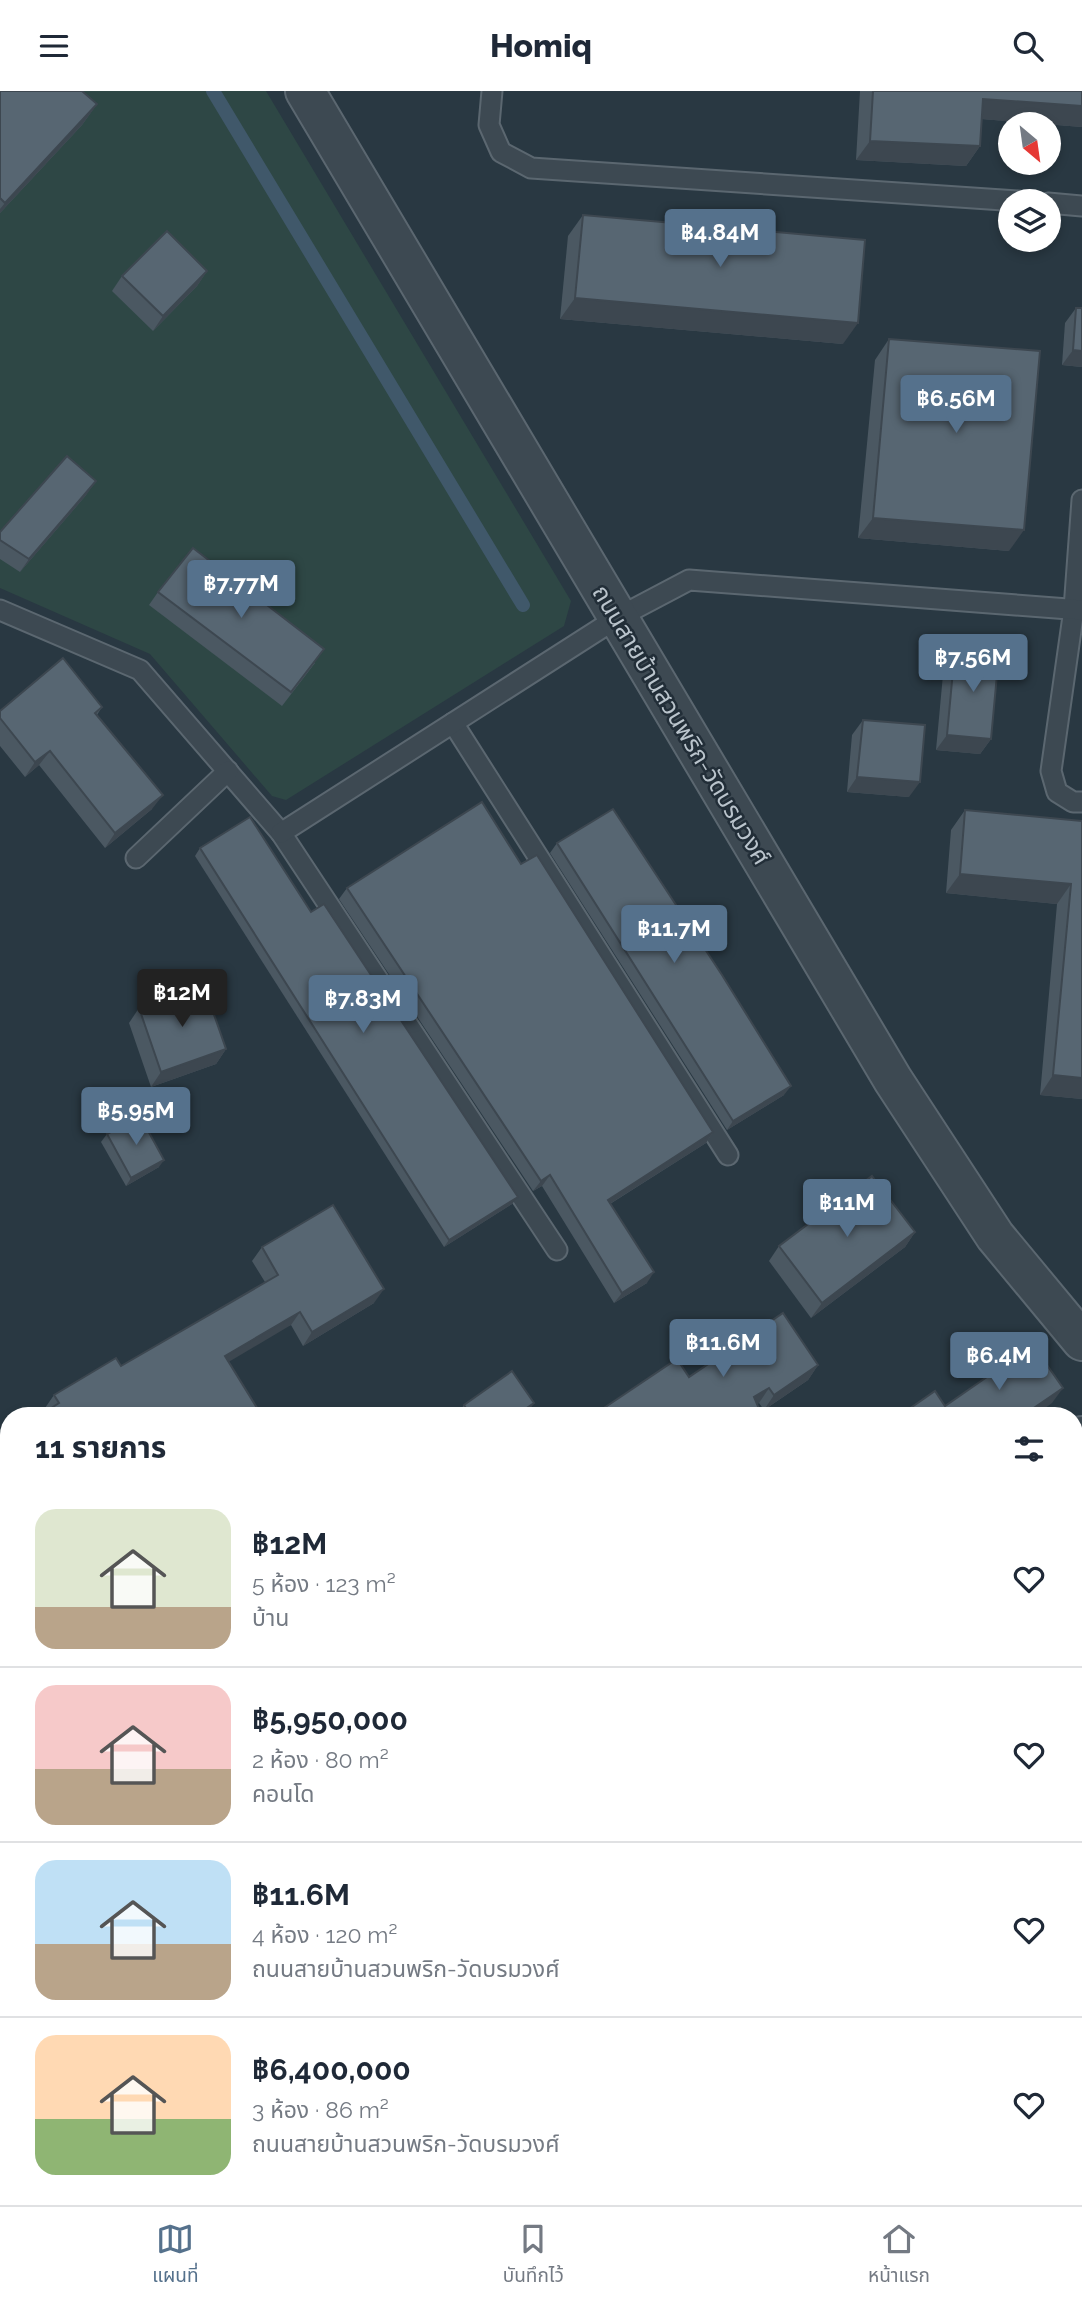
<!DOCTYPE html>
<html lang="th">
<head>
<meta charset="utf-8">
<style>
	:root { --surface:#fff; --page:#f2f2f3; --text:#1f2937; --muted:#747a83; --line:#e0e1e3; --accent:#55718c }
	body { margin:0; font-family:Raleway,"Noto Sans Thai",sans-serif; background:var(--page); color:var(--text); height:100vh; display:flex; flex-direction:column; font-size:26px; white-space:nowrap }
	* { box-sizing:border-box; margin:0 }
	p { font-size:23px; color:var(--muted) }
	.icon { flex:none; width:38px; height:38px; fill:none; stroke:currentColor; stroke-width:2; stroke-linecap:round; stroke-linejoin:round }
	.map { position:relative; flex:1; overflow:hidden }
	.side { position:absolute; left:0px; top:1316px; width:1083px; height:798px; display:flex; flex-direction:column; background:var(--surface); border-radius:28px 28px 0 0; box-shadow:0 4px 10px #0003 }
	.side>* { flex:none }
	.needle { width:46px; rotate:151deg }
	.fabs { position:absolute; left:998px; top:21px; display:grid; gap:14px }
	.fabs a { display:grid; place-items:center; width:63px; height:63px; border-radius:50%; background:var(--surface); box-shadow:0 4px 10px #0003; font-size:35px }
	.price { position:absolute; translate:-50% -60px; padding:0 16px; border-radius:7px; background:var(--accent); color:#fff; font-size:23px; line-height:46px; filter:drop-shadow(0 2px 4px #0008) }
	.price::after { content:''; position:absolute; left:50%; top:42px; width:21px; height:16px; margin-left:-10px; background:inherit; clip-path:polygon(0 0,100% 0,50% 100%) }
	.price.on { background:#222; color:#fff }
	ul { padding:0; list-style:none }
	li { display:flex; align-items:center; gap:21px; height:175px; padding:0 35px }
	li+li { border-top:2px solid var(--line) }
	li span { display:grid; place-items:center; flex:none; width:196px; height:140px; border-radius:21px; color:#555 }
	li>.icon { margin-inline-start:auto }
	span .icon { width:84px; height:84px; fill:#fffc; stroke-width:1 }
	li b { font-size:30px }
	h2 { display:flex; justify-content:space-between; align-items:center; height:84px; padding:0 35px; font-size:30px }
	header { display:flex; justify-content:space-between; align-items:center; height:91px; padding:0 35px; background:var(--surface); font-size:32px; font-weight:800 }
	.dock { display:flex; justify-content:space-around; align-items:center; height:98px; border-top:2px solid var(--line); background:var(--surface); font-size:19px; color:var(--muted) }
	.dock a { display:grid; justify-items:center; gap:4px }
	.dock .on { color:var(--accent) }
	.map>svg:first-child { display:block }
	.green { fill:#2e4745 }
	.water { fill:#40586a }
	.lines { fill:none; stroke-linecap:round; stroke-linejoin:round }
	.stream { stroke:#40586a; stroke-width:14 }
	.service-casing { stroke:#5b6770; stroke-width:23 }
	.minor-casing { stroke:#5b6770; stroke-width:42 }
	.tertiary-casing { stroke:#5b6770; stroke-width:42 }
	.service { stroke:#3d4952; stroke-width:19 }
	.minor { stroke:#3d4952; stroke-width:38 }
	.tertiary { stroke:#3d4952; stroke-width:38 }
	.wall { fill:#4b5862 }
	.shaded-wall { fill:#3d4750 }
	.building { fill:#576672; stroke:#3d4750; stroke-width:2 }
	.labels { text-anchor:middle; stroke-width:5; stroke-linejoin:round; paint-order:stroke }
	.street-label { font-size:24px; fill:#bac4cc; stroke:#222e38 }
</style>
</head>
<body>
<header><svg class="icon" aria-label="menu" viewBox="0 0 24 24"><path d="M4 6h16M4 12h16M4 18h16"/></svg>Homiq<svg class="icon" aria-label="search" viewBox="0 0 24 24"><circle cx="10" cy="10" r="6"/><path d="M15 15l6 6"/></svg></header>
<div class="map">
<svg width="1082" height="2114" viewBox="0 0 1082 2114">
	<rect width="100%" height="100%" fill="#293842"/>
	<path class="green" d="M0,0H266L571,510L564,535L286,709L272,705L150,563L0,497Z"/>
	<path class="water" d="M0,1982L9,1989V2105H141L151,2114H0Z"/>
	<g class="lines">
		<path class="stream" d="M213,0L523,514"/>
		<defs>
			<g id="service">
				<path d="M492,0L489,34L501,61L531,77L1018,110"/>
				<path d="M1048,112L1082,115"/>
				<path d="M1082,409L1074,518L1051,680L1057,701L1073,711H1082"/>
				<path d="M0,519L140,579L281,742L557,1159"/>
				<path d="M453,632L728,1064"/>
				<path d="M281,742L617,527L689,489L1082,519"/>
				<path d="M136,767L228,680"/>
				<path d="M1074,2046L1082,2039"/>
				<path d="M1001,2114L1010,2105"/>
			</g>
			<g id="minor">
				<path d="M1074,1352L1082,1345"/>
				<path d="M0,1551L9,1544"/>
				<path d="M0,1603L9,1612"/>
				<path d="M338,2105L344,2114"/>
			</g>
			<g id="tertiary">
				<path d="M305,0L893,989L995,1145L1082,1250"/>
				<path d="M1074,1782L1082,1775"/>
				<path d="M692,2114L703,2105"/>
			</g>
		</defs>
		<use href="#service" class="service-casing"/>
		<use href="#minor" class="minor-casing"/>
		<use href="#tertiary" class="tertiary-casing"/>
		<use href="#service" class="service"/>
		<use href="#minor" class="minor"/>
		<use href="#tertiary" class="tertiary"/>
	</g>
	<g class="wall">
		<path d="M0,0L97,13L82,34L0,122Z"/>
		<path d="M860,0H1082V36L982,28L980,55L966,75L856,69Z"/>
		<path d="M583,124L843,253L560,228L568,145Z"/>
		<path d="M207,180L197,195L153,240L112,200L122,185Z"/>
		<path d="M1076,217L1082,276L1062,274L1065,232Z"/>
		<path d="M889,248L1009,460L858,447L875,269Z"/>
		<path d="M87,403L20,481L0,468V441Z"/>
		<path d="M158,501L315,572L282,615L149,514Z"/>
		<path d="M955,558L991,648L980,663L936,659L944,573Z"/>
		<path d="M102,616L97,624L152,718L105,757L39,674L25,686L0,655V620Z"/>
		<path d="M863,629L909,706L847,701L852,644Z"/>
		<path d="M965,719L1082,730V1008L1040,1004L1057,813L946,802L951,739Z"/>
		<path d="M557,752L784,1004L727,1039L550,762Z"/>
		<path d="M200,757L311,821L512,1113L444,1156L195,765Z"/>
		<path d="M521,773L713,1041L706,1052L610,1113L647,1192L614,1212L542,1095L533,1100L339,808L347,797Z"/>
		<path d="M139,917L226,958L216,973L151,996L129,932Z"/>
		<path d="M107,1043L159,1076L126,1095L101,1051Z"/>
		<path d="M915,1141L905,1156L811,1227L769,1170L779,1155Z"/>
		<path d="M262,1156L374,1212L303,1255L291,1234L46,1320L45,1317L54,1304L121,1275L265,1191L252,1170Z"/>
		<path d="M818,1274L808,1289L764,1319L759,1312L757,1313L762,1325H597L601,1319L689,1286Z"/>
		<path d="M464,1314L529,1320L521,1325H460L458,1322Z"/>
		<path d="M9,1344V1399L4,1402L3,1399L0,1401V1350Z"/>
	</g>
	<g class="shaded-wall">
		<path d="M983,8L1082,15V36L969,27Z"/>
		<path d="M97,13L82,34L0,122V118L5,112Z"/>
		<path d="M870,50L980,55L966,75L856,69Z"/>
		<path d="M207,180L197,195L153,240L163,225Z"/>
		<path d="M575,207L858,232L843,253L560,228Z"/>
		<path d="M1073,259L1082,260V276L1062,274Z"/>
		<path d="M96,390L87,403L20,481L29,468Z"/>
		<path d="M873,427L1024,439L1009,460L858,447Z"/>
		<path d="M947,644L991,648L980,663L936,659Z"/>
		<path d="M50,660L39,674L25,686L35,671Z"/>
		<path d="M857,686L920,691L909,706L847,701Z"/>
		<path d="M163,704L152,718L105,757L115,742Z"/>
		<path d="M960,783L1071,793L1057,813L946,802Z"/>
		<path d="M226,958L216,973L151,996L161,981Z"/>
		<path d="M1053,984L1082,987V1008L1040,1004Z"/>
		<path d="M791,995L784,1004L727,1039L733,1030Z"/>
		<path d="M713,1041L706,1052L600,1119L608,1109Z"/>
		<path d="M164,1069L159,1076L126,1095L131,1087Z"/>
		<path d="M550,1084L542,1095L533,1100L541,1090Z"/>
		<path d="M518,1106L512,1113L444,1156L449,1149Z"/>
		<path d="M915,1141L905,1156L811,1227L822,1212Z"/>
		<path d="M654,1181L647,1192L614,1212L622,1202Z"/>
		<path d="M384,1198L374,1212L303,1255L312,1241Z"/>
		<path d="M300,1221L291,1234L215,1279L225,1265Z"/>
		<path d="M818,1274L808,1289L764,1319L774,1304Z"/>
		<path d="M769,1297L759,1312L743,1321L754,1306Z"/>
		<path d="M1063,1297L1052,1312L1034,1325H1022Z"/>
		<path d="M534,1312L529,1320L521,1325H515Z"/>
		<path d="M9,1387V1391L3,1399L0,1401V1392Z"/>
		<path d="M1082,1450V1456L1074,1463V1457Z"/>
		<path d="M9,1860V1863L0,1872V1869Z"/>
		<path d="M1082,1977V1982L1074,1989V1984Z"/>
		<path d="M637,2105H641L635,2114H625Z"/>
		<path d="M940,2105H946L937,2114H931Z"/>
	</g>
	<g class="building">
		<path d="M0,0H82L97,13L5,112L0,107Z"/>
		<path d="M873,0H1082V15L983,8L980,55L870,50Z"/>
		<path d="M583,124L865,149L858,232L575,207Z"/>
		<path d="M167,140L207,180L163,225L122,185Z"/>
		<path d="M1076,217H1082V260L1073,259Z"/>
		<path d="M889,248L1040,260L1024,439L873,427Z"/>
		<path d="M67,365L96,390L29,468L0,449V441Z"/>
		<path d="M193,457L324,558L291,601L158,501Z"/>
		<path d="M955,558L999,562L991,648L947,644Z"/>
		<path d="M63,567L102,616L95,622L163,704L115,742L50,660L35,671L0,627V620Z"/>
		<path d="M863,629L925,634L920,691L857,686Z"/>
		<path d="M482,711L521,773L537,764L713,1041L608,1109L654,1181L622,1202L550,1084L541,1090L347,797Z"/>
		<path d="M613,718L722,884L791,995L733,1030L557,752Z"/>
		<path d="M965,719L1082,730V987L1053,984L1071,793L960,783Z"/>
		<path d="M250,726L311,821L324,813L518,1106L449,1149L200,757Z"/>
		<path d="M204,895L226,958L161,981L139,917Z"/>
		<path d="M140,1025L164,1069L131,1087L107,1043Z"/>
		<path d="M872,1085L915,1141L822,1212L779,1155Z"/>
		<path d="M333,1114L384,1198L312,1241L300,1221L225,1265L262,1325H39L59,1312L54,1304L116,1267L121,1275L278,1184L262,1156Z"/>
		<path d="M783,1222L818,1274L774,1304L769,1297L754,1306L762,1325H605L601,1319L677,1268L689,1286Z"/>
		<path d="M1033,1254L1063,1297L1022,1325H899L935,1300L945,1315Z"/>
		<path d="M512,1280L534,1312L515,1325H471L464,1314Z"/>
		<path d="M9,1344V1387L0,1392V1350Z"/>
		<path d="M1082,1384V1450L1074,1457V1391Z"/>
		<path d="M9,1732V1783L3,1788L9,1793V1860L0,1869V1740Z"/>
		<path d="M1082,1910V1977L1074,1984V1917Z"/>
		<path d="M1082,2089V2114H1055L1065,2105H1074V2096Z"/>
		<path d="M476,2105H637L625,2114H465Z"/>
		<path d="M809,2105H940L931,2114H800Z"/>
	</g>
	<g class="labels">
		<g class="street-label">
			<text transform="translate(681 634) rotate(59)" y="8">ถนนสายบ้านสวนพริก-วัดบรมวงศ์</text>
		</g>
	</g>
</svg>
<div class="fabs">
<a><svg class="needle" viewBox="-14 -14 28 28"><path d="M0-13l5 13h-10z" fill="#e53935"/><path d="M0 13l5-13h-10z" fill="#747a83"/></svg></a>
<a><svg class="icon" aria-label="layers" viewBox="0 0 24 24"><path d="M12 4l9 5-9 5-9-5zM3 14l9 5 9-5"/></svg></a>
</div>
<b class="price" style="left:720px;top:178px">฿4.84M</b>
<b class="price" style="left:956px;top:344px">฿6.56M</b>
<b class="price" style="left:241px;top:529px">฿7.77M</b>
<b class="price" style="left:973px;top:603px">฿7.56M</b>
<b class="price" style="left:674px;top:874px">฿11.7M</b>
<b class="price on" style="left:182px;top:938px">฿12M</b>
<b class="price" style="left:363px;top:944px">฿7.83M</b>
<b class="price" style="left:136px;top:1056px">฿5.95M</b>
<b class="price" style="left:847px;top:1148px">฿11M</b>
<b class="price" style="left:723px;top:1288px">฿11.6M</b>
<b class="price" style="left:999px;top:1301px">฿6.4M</b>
<section class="side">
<h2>11 รายการ<svg class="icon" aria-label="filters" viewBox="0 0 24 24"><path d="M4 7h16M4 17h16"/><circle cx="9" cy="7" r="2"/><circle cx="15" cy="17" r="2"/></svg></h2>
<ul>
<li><span style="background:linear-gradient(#dfe7d0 70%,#b9a48a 0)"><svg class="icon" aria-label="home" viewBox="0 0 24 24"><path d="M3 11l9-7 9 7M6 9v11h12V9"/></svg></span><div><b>฿12M</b><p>5 ห้อง · 123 m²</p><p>บ้าน</p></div><svg class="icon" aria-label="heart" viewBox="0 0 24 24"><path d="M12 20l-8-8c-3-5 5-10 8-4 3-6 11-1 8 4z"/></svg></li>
<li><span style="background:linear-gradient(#f6c9c9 60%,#b9a48a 0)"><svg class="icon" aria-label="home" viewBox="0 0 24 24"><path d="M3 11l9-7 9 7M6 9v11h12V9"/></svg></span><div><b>฿5,950,000</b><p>2 ห้อง · 80 m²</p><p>คอนโด</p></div><svg class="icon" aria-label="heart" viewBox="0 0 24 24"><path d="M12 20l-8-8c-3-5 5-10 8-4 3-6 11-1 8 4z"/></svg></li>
<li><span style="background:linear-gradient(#bfe0f5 60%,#b9a48a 0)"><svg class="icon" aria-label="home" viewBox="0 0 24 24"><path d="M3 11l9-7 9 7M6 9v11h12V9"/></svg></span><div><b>฿11.6M</b><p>4 ห้อง · 120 m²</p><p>ถนนสายบ้านสวนพริก-วัดบรมวงศ์</p></div><svg class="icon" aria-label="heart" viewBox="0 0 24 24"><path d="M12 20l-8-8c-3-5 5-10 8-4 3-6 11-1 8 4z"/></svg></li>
<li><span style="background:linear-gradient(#ffd9b3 60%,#8fb573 0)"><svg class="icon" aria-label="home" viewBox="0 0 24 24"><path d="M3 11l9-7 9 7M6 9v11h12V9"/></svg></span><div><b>฿6,400,000</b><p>3 ห้อง · 86 m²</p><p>ถนนสายบ้านสวนพริก-วัดบรมวงศ์</p></div><svg class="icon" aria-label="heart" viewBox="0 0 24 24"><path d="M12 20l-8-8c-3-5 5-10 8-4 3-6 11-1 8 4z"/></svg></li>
</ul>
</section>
</div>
<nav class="dock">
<a class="on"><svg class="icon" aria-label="map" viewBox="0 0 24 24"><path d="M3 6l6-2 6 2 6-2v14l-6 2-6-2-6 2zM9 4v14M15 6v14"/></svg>แผนที่</a>
<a><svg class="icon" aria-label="saved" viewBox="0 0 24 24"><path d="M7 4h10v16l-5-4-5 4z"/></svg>บันทึกไว้</a>
<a><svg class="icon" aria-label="home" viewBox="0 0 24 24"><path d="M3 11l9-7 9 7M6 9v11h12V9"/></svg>หน้าแรก</a>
</nav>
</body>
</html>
